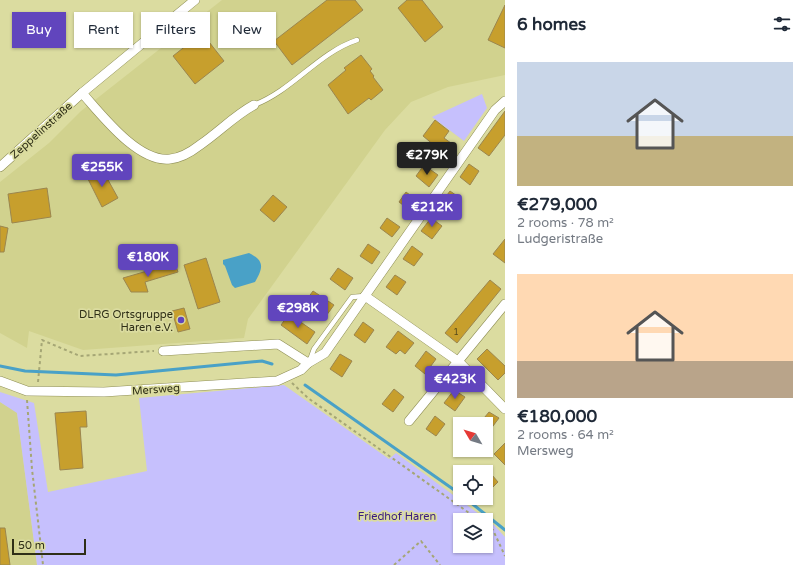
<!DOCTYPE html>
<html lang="en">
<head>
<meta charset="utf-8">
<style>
	:root { --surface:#fff; --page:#f6f6f7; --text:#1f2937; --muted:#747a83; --accent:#6145bd }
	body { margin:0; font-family:"Varela Round",sans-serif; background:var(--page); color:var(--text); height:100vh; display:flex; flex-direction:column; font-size:15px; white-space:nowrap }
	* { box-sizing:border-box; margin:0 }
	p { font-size:13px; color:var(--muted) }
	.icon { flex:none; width:22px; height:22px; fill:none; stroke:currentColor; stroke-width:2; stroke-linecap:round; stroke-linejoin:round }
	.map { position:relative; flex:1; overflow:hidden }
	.side { display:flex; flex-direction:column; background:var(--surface); width:300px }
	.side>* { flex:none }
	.guide { position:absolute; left:12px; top:12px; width:380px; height:36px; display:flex; gap:8px }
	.needle { width:26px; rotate:308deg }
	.buttons { position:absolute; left:453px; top:417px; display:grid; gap:8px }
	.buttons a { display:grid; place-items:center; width:40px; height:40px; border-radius:0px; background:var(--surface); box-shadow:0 1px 3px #0004; font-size:20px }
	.scale { position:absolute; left:12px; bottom:10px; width:74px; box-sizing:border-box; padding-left:4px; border:2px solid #2f2f17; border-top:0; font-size:11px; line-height:14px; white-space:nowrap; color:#2f2f17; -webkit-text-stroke:3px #dbdca0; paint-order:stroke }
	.price { position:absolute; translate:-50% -34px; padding:0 9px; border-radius:4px; background:var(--accent); color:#fff; font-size:13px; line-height:26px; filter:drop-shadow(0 1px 2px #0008) }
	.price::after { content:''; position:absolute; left:50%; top:24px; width:12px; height:9px; margin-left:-6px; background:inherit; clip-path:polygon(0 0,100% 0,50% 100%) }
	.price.on { background:#222; color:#fff }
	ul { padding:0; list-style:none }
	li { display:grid; align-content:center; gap:8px; height:212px; padding:0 12px }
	li span { display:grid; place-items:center; height:124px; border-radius:0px; color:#555 }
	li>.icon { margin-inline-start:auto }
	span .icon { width:72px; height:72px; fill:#fffc; stroke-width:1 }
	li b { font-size:17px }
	h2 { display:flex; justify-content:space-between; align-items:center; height:48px; padding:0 12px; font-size:17px }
	.tag { padding:0 14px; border-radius:0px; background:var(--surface); box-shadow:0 1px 3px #0004; font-size:14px; line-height:36px }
	.tag.on { background:var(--accent); color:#fff }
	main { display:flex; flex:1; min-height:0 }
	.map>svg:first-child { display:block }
	.built { fill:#d1d28e }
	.green { fill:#c6c0fd; fill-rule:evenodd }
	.water { fill:#49a1c7 }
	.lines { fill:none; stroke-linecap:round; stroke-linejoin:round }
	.stream { stroke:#49a1c7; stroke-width:3 }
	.building { fill:#c79f2d; stroke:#9b864f }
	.lane-casing { stroke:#8f8f56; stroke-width:5.5 }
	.street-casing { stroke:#8f8f56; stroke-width:10 }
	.path { stroke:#a5a675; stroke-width:2; stroke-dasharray:3 3; stroke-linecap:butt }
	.lane { stroke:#fff; stroke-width:4.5 }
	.street { stroke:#fff; stroke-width:9 }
	.poi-dot { fill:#6145bd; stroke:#dbdca0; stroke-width:1.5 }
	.labels { text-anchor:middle; stroke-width:3.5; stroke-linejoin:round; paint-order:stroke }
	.number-label { font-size:9px; fill:#554b1c }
	.street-label { font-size:11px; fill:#2f2f17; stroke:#dbdca0 }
	.poi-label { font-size:11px; fill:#2f2f17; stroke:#dbdca0; text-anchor:end }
	.park-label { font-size:11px; fill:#3a1b81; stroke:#dbdca0 }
</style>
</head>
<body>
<main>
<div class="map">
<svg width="505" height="565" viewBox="0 0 505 565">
	<rect width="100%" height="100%" fill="#dbdca0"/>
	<g class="built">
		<path d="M222,0H505V75L448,87L411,102L385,130L248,319L244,338L83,350L29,331L27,348L0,333V182L49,143L81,111Z"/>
		<path d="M0,402L17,412L37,565H0Z"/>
	</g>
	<g class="green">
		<path d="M482,94L487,108L464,141L432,117Z"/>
		<path d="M284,385L389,459L396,453L494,525L505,537V565H37L17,413L0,402V392L34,403L48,492L147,471L139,398ZM460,520H486V546H460Z"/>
	</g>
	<path class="water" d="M249,253C265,261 263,268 255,282L235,288L232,285L225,266L223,264V260Z"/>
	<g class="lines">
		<g class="stream">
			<path d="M0,366L25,371L116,375L262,361L272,364"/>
			<path d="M305,385L460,494"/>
			<path d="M465,498L505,530"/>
		</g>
	</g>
	<g class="building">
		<path d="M327,0H355L363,10L292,65L274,41Z"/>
		<path d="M407,0H422L443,27L425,42L398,8Z"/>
		<path d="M505,5V48L488,40Z"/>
		<path d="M202,33L224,61L195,84L173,56Z"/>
		<path d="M361,55L372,69L370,71L374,76L373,77L383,90L371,100L369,98L348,114L328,85L346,70L344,68Z"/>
		<path d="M505,111V135L489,156L478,148Z"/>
		<path d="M435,120L449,131L444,138L455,146L447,156L423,136Z"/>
		<path d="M469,164L479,171L470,185L460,177Z"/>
		<path d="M424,165L438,175L429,187L416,176Z"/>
		<path d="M102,169L118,198L102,207L87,177Z"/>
		<path d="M47,188L51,217L12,223L8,194Z"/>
		<path d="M450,191L460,198L451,211L441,203Z"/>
		<path d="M406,192L419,202L411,211L399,202Z"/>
		<path d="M273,195L287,207L274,222L260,210Z"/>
		<path d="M387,218L400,227L392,237L380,228Z"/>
		<path d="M431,218L442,226L432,239L421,231Z"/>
		<path d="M0,226L8,228L4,252H0Z"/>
		<path d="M505,239V263L493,254Z"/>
		<path d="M368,244L380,252L372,264L360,256Z"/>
		<path d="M412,246L423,254L414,266L403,259Z"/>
		<path d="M206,258L220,302L198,309L184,265Z"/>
		<path d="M175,263L178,272L145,282L148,292H131L123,278Z"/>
		<path d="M338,268L353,278L345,290L330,279Z"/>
		<path d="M395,275L406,282L397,295L386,287Z"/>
		<path d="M490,280L501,289L457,343L445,333Z"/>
		<path d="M313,291L334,305L326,316L305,302Z"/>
		<path d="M184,308L190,329L178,332L172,311Z"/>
		<path d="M289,314L315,332L307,344L281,325Z"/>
		<path d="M363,322L374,330L365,343L354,335Z"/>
		<path d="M398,331L414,343L405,354L400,350L396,354L386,347Z"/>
		<path d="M487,349L505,366V373L498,380L477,359Z"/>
		<path d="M426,351L436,359L425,374L415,366Z"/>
		<path d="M340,354L352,361L342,377L330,369Z"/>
		<path d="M394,389L404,397L393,412L382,404Z"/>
		<path d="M454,390L465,397L455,411L444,403Z"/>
		<path d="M86,411L87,427H80L83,468L60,470L55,413Z"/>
		<path d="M489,412L499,418L490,430L486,428V424L480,423Z"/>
		<path d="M435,416L445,424L436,436L426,429Z"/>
		<path d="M505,443V465L494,454Z"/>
		<path d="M492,475L498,482L491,489L486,480Z"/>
		<path d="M0,528H5L10,565H0Z"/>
	</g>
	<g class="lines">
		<defs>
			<g id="lane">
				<path d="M254,105C293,90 318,53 357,40"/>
				<path d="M310,360L314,349L352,297L365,296"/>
			</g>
			<g id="street">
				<path d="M82,93C101,114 138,163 170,159C181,158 191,152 200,145C219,132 234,116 254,105"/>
				<path d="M0,167L82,93L195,0"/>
				<path d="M365,296L459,362L505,409"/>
				<path d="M163,351L278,344L308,363"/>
				<path d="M0,381L27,391L104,392L277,381L301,370L308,363L325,353L495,110L505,101"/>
				<path d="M409,421L505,304"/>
			</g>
		</defs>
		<use href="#lane" class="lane-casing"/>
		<use href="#street" class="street-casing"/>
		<g class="path">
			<path d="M38,382L42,340L80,356L154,351"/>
			<path d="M292,383L308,398L479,520"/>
			<path d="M27,400L32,469L43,565"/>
			<path d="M486,525L493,530L505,556"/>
			<path d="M394,565L421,541L440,565"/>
		</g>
		<use href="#lane" class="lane"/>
		<use href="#street" class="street"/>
	</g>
	<circle class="poi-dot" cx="181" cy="320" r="4"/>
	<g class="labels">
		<g class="number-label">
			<text x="456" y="335">1</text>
		</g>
		<g class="street-label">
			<text transform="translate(41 130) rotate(-42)" y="4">Zeppelinstraße</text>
			<text transform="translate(156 389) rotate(-4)" y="4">Mersweg</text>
		</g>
		<g class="poi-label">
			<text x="173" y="318">DLRG Ortsgruppe<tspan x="173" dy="13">Haren e.V.</tspan></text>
		</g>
		<g class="park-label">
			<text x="397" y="520">Friedhof Haren</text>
		</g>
	</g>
</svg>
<div class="buttons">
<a><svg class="needle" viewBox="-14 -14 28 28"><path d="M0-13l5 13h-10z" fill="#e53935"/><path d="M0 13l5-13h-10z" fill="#747a83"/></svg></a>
<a><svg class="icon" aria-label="locate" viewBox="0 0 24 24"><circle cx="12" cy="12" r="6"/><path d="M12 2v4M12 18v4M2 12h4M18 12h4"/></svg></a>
<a><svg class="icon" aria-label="layers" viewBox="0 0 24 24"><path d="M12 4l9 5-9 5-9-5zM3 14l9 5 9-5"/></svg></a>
</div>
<div class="scale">50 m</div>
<b class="price on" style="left:427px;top:176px">€279K</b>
<b class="price" style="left:102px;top:188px">€255K</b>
<b class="price" style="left:432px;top:228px">€212K</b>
<b class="price" style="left:148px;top:278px">€180K</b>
<b class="price" style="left:298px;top:329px">€298K</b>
<b class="price" style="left:455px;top:400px">€423K</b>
<div class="guide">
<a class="tag on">Buy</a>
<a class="tag">Rent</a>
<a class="tag">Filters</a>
<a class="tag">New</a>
</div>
</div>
<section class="side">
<h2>6 homes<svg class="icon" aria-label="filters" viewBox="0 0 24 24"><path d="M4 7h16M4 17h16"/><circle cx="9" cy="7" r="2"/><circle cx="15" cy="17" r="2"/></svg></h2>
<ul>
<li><span style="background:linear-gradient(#c9d6e8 60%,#c2b280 0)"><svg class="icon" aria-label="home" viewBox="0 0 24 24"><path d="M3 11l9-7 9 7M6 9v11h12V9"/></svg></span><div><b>€279,000</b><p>2 rooms · 78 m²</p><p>Ludgeristraße</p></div></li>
<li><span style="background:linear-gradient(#ffd9b3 70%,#b9a48a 0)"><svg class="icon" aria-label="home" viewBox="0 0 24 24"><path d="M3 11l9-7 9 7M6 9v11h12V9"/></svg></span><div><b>€180,000</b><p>2 rooms · 64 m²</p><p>Mersweg</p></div></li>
</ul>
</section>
</main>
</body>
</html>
